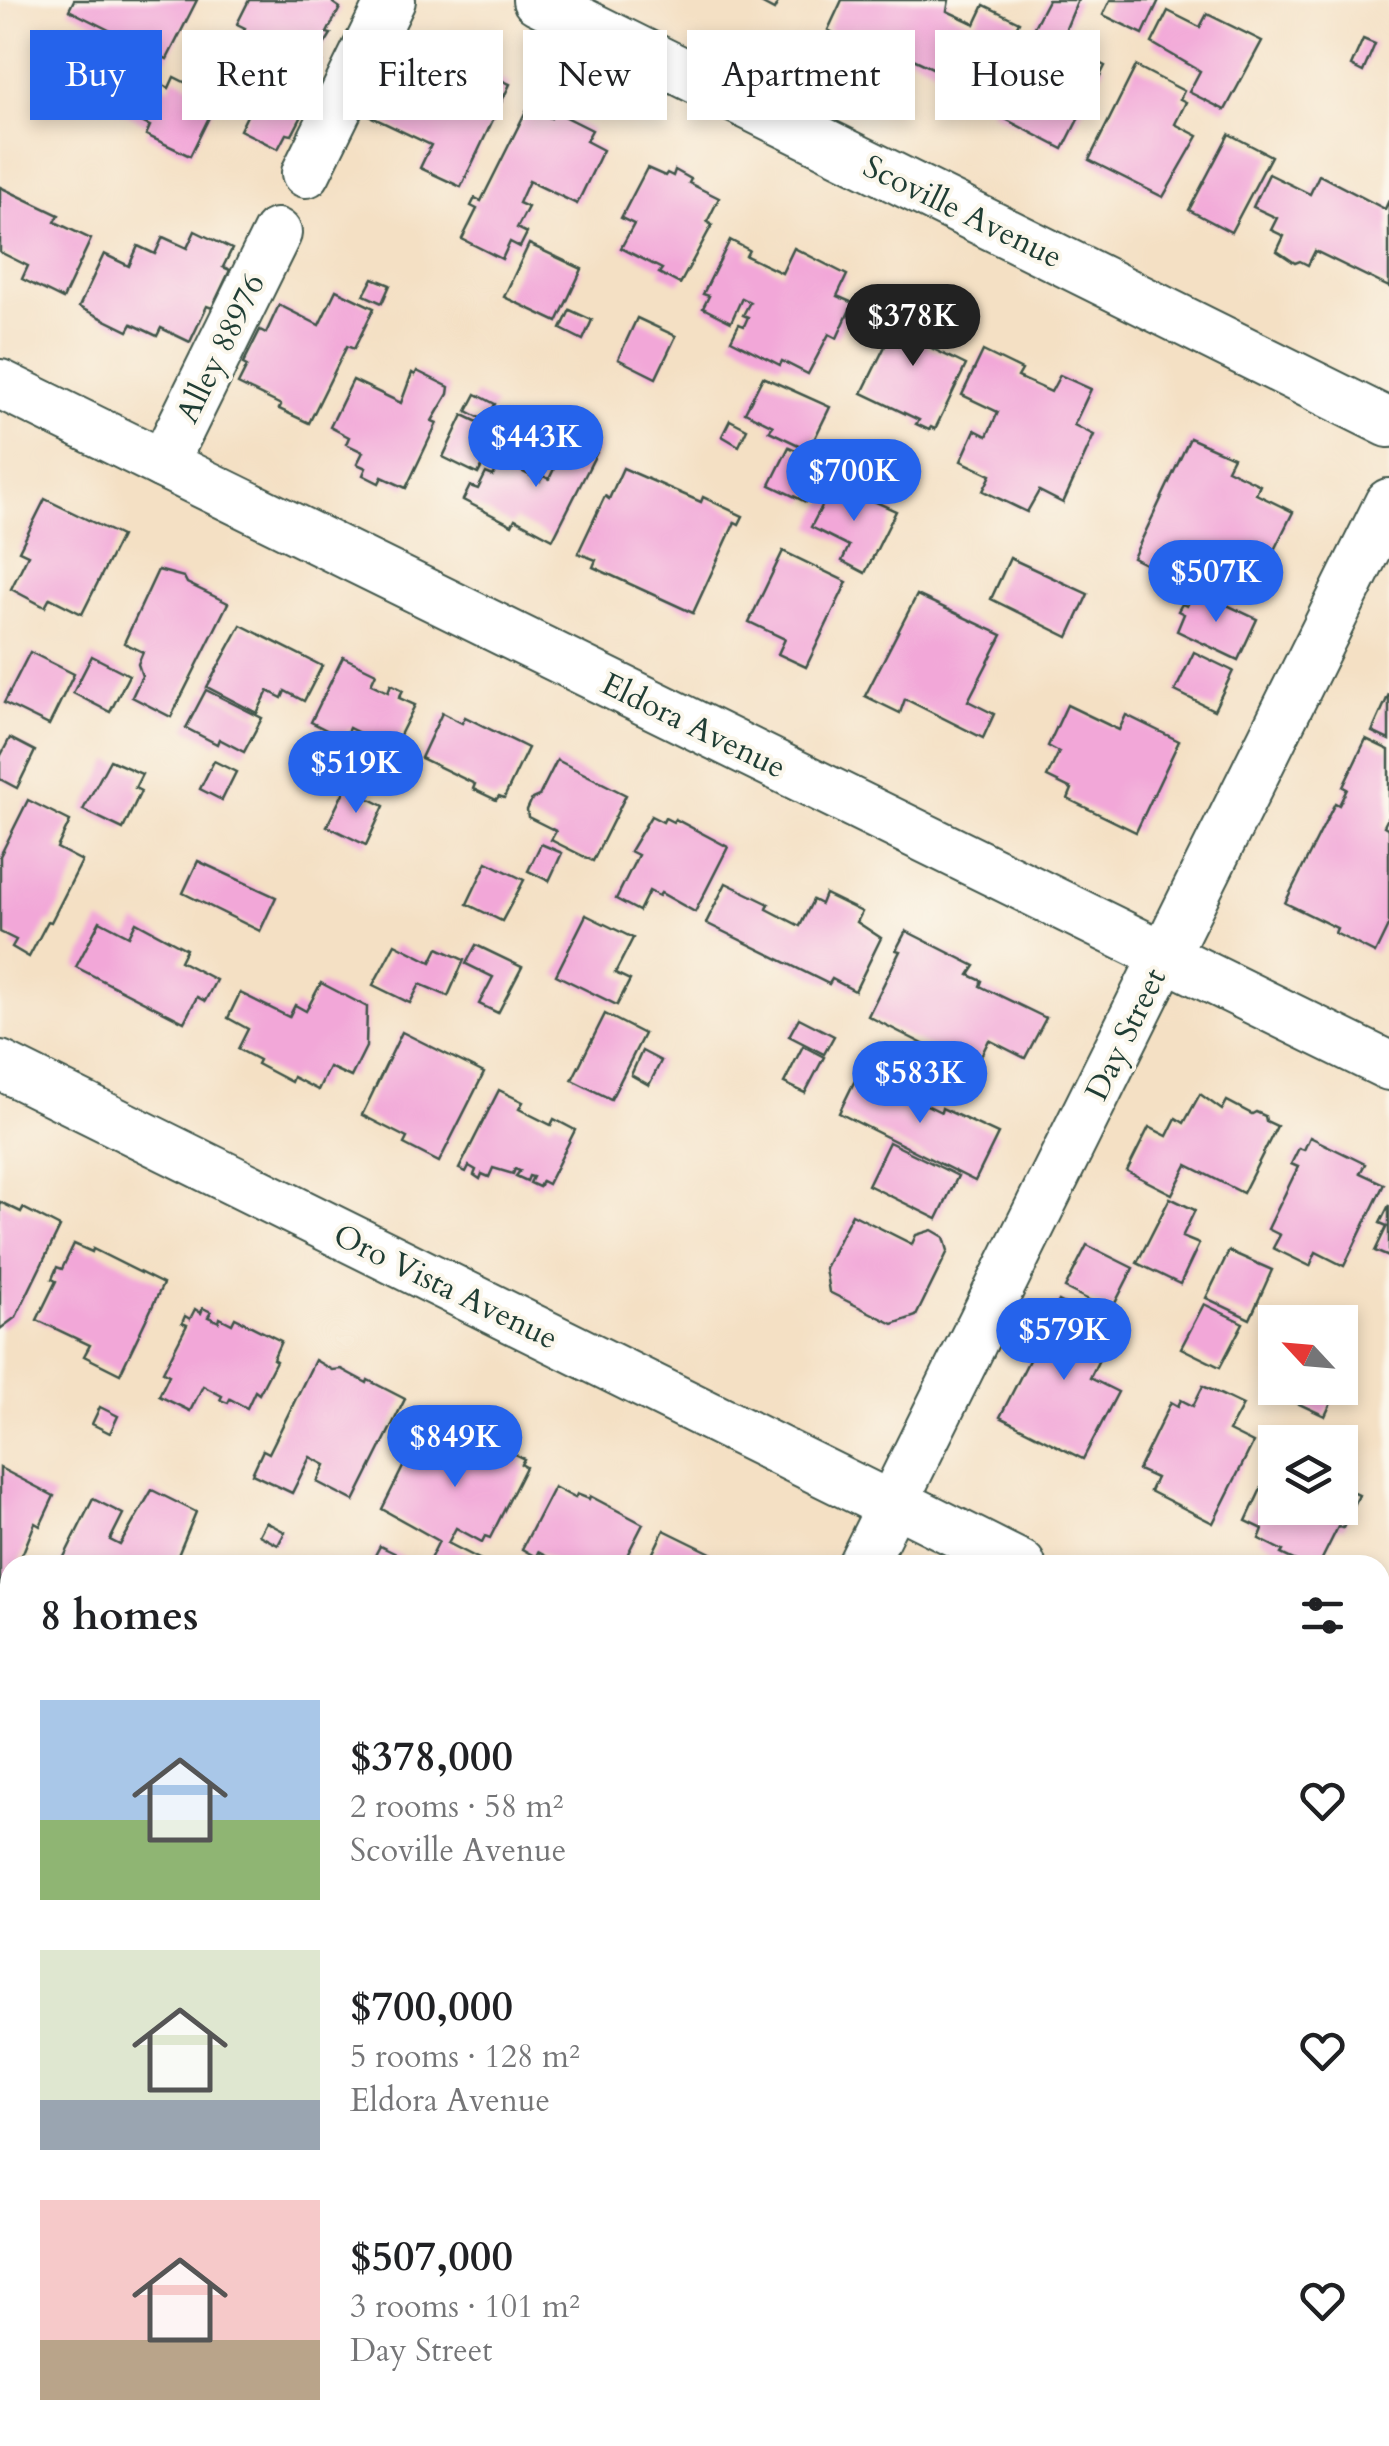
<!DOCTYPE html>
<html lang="en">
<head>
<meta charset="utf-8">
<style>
	:root { --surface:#fff; --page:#f6f6f6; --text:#202124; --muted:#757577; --accent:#2563eb }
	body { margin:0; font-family:Cardo,serif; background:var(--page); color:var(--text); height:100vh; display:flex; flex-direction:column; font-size:38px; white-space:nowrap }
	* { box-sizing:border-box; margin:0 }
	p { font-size:32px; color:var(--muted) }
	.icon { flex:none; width:55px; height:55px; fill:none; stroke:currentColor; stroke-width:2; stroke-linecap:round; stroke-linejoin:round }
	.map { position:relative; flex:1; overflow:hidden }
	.details { position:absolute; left:0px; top:1555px; width:1390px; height:892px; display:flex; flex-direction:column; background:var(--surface); border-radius:30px 30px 0 0; box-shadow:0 5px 15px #0003 }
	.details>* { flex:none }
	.guide { position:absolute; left:30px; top:30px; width:1330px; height:90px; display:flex; gap:20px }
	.needle { width:65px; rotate:296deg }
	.fabs { position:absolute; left:1258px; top:1305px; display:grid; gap:20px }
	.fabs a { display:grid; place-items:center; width:100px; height:100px; border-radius:0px; background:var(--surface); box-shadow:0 5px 15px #0003; font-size:50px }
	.price { position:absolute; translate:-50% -85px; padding:0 22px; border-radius:35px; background:var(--accent); color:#fff; font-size:32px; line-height:65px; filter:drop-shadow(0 2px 5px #0008) }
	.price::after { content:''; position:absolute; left:50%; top:60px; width:30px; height:22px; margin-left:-15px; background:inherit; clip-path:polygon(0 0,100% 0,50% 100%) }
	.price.on { background:#222; color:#fff }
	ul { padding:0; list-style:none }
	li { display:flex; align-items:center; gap:30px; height:250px; padding:0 40px }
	li span { display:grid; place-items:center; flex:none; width:280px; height:200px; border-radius:0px; color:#555 }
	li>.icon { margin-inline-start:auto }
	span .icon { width:120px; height:120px; fill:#fffc; stroke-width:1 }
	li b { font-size:42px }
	h2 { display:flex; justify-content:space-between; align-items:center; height:120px; padding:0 40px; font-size:42px }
	.tag { padding:0 35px; border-radius:0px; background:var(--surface); box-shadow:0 5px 15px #0003; font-size:35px; line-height:90px }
	.tag.on { background:var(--accent); color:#fff }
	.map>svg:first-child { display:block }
	.building { fill:#f2a7d8 }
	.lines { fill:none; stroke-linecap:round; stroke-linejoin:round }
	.minor-casing { stroke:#3f554a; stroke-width:52 }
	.minor { stroke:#fff; stroke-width:48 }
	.labels { text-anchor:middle; stroke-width:8; stroke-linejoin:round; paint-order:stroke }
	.street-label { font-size:32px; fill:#1f3d34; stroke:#fbf7ec }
</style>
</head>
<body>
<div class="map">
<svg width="1389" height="2446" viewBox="0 0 1389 2446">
	<rect width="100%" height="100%" fill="#fbf7ec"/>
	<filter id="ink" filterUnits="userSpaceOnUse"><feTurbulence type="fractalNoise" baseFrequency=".01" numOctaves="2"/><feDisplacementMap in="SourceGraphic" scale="20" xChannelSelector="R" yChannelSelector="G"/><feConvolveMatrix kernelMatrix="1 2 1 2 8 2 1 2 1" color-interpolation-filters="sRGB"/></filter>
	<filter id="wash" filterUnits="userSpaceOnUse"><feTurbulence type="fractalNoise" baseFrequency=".0048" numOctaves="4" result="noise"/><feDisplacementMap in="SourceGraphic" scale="40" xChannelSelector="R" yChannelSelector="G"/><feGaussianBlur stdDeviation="2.25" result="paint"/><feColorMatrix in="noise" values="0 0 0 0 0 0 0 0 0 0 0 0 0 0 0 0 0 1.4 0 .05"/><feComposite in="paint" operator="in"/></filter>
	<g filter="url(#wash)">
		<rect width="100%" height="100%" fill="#f4e0c4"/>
		<g id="blocks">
			<g class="building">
				<path d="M74,0H197L167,59L69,10Z"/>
				<path d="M249,0H334L333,3L340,8L327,33L331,34L316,58L322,62L298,112L303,114L292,135L286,134L278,149L240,130L270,69L233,50L245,28L237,24Z"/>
				<path d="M755,0H779L774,10Z"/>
				<path d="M842,0H949L947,11L975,24L984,5L1019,22L987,86L950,68L947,75L907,56L901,68L828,30Z"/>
				<path d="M1048,0H1078L1060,43L1105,66L1063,149L990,111Z"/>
				<path d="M1110,0H1159L1143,34L1103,15Z"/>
				<path d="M1168,11L1200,27L1207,14L1262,41L1225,110L1189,92L1200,71L1152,43Z"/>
				<path d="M1363,39L1375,44L1363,72L1351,66Z"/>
				<path d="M388,61L418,75L423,65L451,78L460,61L510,84L461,187L420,168L431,145L363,113Z"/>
				<path d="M1136,66L1184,91L1180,99L1186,102L1175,124L1198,136L1163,197L1089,160Z"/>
				<path d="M127,68L169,88L174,77L218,99L190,156L146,135L150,126L108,106Z"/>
				<path d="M528,107L551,118L554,111L592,130L586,141L603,150L577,204L529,181L519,203L528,207L517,228L527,233L520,247L510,242L502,259L462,239L477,209L471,206L475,198L481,201Z"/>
				<path d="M1229,134L1271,156L1231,232L1189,210Z"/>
				<path d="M647,168L665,176L667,173L673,176L675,170L691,179L689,183L719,198L707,222L712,225L680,284L659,273L662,269L621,248L634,224L621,218Z"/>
				<path d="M1269,174L1310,194L1319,175L1385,209L1389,200V287L1315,251L1308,265L1300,261L1295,263L1277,251L1284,236L1271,230L1277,218L1253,207Z"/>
				<path d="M0,187L59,215L55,222L91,239L63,299L22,279L28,266L0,252Z"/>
				<path d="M195,231L232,249L223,267L230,270L212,308L207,306L190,342L161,328L157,336L132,324L128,331L79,307L104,254L129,266L138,246L155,254L163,237L187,248Z"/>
				<path d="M730,240L749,250L746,256L782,273L794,248L847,275L837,296L853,303L837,338L829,334L808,374L782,361L780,365L731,340L739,324L744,326L748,317L743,315L750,302L742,298L731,322L703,308L709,296L703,294Z"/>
				<path d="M529,244L582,269L557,322L504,297Z"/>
				<path d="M373,278L390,285L382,303L364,295Z"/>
				<path d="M336,290L374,308L354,349L347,346L309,423L279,409L281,405L238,384L247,366L243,364L260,330L266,333L279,305L319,325Z"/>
				<path d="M896,300L938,324L927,346L966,365L935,429L931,427L929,430L916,424L919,420L862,393L889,338L879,333Z"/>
				<path d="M570,310L592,320L583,340L561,329Z"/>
				<path d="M637,318L676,336L656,378L618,359Z"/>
				<path d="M983,351L1022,370L1018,377L1051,392L1060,375L1091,389L1074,425L1094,435L1063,503L1039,491L1027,512L983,491L991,475L961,461L975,430L987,436L998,412L962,395Z"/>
				<path d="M417,371L449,387L448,394L432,421L437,423L406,488L382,477L379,483L363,475L366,468L357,464L363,452L346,444L349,437L330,427L353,380L401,403L412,373L415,375Z"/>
				<path d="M763,377L830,407L809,450L769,431L773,426L745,412Z"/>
				<path d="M476,394L495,404L486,421L467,411Z"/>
				<path d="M463,415L499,432L478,474L443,457Z"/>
				<path d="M730,420L747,429L739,446L722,436Z"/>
				<path d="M571,434L599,448L553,539L515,519L512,525L463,500L470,486L478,489L486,473L493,476L499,466L503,468L506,463L540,481L543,476L549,479Z"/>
				<path d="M1190,438L1233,457L1227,469L1260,485L1256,494L1293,512L1265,568L1239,555L1231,572L1194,553L1180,581L1133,558Z"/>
				<path d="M789,447L825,464L806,502L770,485Z"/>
				<path d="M623,468L701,502L703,497L743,516L739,524L735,522L693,613L593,567L596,560L578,553L605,496L609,499Z"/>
				<path d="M834,483L896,511L865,573L842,561L849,546L811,527Z"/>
				<path d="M45,499L121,536L82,614L50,598L45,607L11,589L28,555L19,551Z"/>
				<path d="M783,551L847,582L806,667L778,654L785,639L749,622Z"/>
				<path d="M1010,558L1088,594L1068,637L991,599Z"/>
				<path d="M1251,564L1270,574L1258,597L1239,588Z"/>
				<path d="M158,570L184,577L187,583L228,603L171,717L132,697L142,676L138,664L143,652L124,643Z"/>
				<path d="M1195,590L1257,619L1238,660L1177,631L1184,614L1178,611L1182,604L1187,606Z"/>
				<path d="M917,595L1002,635L968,701L994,714L983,738L905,699L900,713L865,696Z"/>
				<path d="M241,625L322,666L304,701L285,691L282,698L268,691L257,713L207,687Z"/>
				<path d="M30,652L74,674L49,725L4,703Z"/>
				<path d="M1194,652L1233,671L1214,710L1175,691Z"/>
				<path d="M92,656L129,675L110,712L73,693Z"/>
				<path d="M343,657L376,673L371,684L388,692L391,684L403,690L399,698L415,705L398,739L391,735L386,746L349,728L344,739L311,722Z"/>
				<path d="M206,690L262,718L244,752L219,739L217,744L186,728Z"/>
				<path d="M1389,694V740L1372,732Z"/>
				<path d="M1067,705L1119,730L1126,715L1179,741L1136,832L1068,799L1072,789L1047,777L1059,752L1048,746Z"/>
				<path d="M442,713L462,723L465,717L528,748L504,798L499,796L496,800L473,789L475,784L421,758Z"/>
				<path d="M10,738L35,751L17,788L0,779V757Z"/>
				<path d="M1366,739L1389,750V816L1384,826L1389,829V924L1375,953L1335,933L1337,928L1285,903L1335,803L1339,805L1347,789L1343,787Z"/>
				<path d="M110,760L142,774L135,788L141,791L123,829L83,810Z"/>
				<path d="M557,760L626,795L593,861L551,840L556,831L528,817L527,810L532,799L539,796Z"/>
				<path d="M214,761L236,772L222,800L200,789Z"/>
				<path d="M346,787L384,806L366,845L327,826Z"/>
				<path d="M28,800L70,821L57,848L82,861L51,922L48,921L29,957L12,947L16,940L0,932V856Z"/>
				<path d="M651,816L663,822L665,818L673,822L675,819L728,847L695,912L661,893L659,896L649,891L639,911L616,899L638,855L630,851Z"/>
				<path d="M541,844L562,853L549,881L528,871Z"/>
				<path d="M198,861L276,897L260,931L183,893Z"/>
				<path d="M487,862L524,880L502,921L467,904Z"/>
				<path d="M726,883L769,904L767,909L800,926L813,900L821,904L825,894L862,912L857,922L881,938L855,991L832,979L829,984L706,923Z"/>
				<path d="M586,915L633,938L615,973L630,980L617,1005L556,975Z"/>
				<path d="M100,921L129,936L136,922L186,949L180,961L216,980L205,1001L197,997L184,1022L76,967Z"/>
				<path d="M906,931L975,966L969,975L982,981L980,986L1046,1018L1025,1058L989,1040L978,1062L982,1064L978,1071L980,1073L969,1090L937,1074L945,1055L868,1016L900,951L896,950Z"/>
				<path d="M395,944L431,962L438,948L464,960L448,996L420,984L410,1003L373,985Z"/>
				<path d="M476,945L522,967L498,1013L479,1004L493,977L466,964Z"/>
				<path d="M321,983L367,1007L366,1047L351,1077L329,1067L318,1090L293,1077L291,1082L257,1064L259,1060L238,1049L248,1029L228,1018L240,993L289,1017L295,1005L306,1011Z"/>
				<path d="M605,1014L644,1034L611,1099L572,1080Z"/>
				<path d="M799,1018L834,1036L824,1054L789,1036Z"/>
				<path d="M402,1032L484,1073L439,1162L404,1144L407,1138L362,1115Z"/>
				<path d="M803,1046L824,1057L805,1093L784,1083Z"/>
				<path d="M642,1051L661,1061L649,1085L631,1075Z"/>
				<path d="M859,1072L941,1112L942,1108L998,1134L975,1181L839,1113Z"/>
				<path d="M499,1090L523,1102L519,1109L551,1125L554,1119L575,1130L548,1184L542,1181L539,1187L530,1183L533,1177L529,1176L527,1181L516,1176L520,1171L515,1169L513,1174L493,1168L489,1177L482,1174L480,1179L474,1175L476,1170L469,1166L466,1172L459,1169Z"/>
				<path d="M1200,1094L1222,1110L1227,1101L1252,1114L1256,1112L1265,1116L1266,1121L1277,1126L1243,1193L1187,1165L1172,1194L1127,1171L1149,1127L1167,1136L1176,1118L1184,1123Z"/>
				<path d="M1310,1137L1365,1164L1360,1173L1384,1184L1344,1266L1316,1252L1310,1266L1273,1248L1280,1235L1268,1229L1298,1167L1291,1164L1299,1148L1304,1150Z"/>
				<path d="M889,1142L958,1176L937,1219L868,1185Z"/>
				<path d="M1170,1198L1195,1210L1182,1237L1199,1244L1180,1284L1137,1263Z"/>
				<path d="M0,1202L21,1212L23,1208L60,1227L16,1317L0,1329Z"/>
				<path d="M1389,1205V1257L1375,1251L1387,1226L1380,1223Z"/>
				<path d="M852,1214L912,1244L916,1235L932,1230L944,1237L948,1251L916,1316L893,1324L829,1292L825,1268Z"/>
				<path d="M74,1244L92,1252L93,1249L163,1284L120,1374L84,1356L90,1345L37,1320L56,1281L52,1279L57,1267L62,1269Z"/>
				<path d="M1087,1245L1133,1268L1111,1311L1065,1288Z"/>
				<path d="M1229,1251L1272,1270L1250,1319L1206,1298Z"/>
				<path d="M1059,1301L1114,1329L1090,1378L1118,1392L1083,1459L1000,1417Z"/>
				<path d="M1204,1304L1243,1323L1220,1367L1181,1348Z"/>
				<path d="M203,1308L211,1312L208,1317L219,1322L220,1318L232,1324L235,1318L281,1341L273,1359L276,1361L259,1394L255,1391L247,1408L230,1399L228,1403L220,1400L222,1396L203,1386L190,1411L159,1396L169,1375L163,1372L187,1325L182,1323L185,1316L190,1319L195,1309L201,1313Z"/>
				<path d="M315,1360L332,1370L341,1369L367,1383L368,1380L405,1399L354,1501L317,1482L325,1465L310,1457L292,1493L252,1474L263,1450L269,1453Z"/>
				<path d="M1203,1386L1243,1405L1229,1431L1253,1443L1213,1523L1150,1491L1156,1478L1138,1470L1171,1402L1178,1406L1181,1400L1193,1406Z"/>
				<path d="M1291,1388H1338L1325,1416L1286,1398Z"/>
				<path d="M100,1407L118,1416L110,1433L92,1424Z"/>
				<path d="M441,1417L524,1459L521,1464L526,1467L490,1538L485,1536L482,1542L456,1528L448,1543L491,1565H427L439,1541L382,1509L412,1449L422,1453Z"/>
				<path d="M1275,1459V1508H1340V1486L1359,1495L1343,1528L1338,1527L1319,1565H1304L1281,1554L1283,1551L1259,1539L1263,1529L1246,1521Z"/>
				<path d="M0,1468L54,1496L40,1526L35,1523L18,1565H10V1581L6,1589L0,1586Z"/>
				<path d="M554,1487L575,1498L577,1494L589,1499L590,1496L643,1524L622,1565H563L538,1552L536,1557L522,1549Z"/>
				<path d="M152,1490L196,1512L174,1565H60L93,1499L123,1514L110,1540L120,1545Z"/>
				<path d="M266,1522L285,1532L278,1545L259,1535Z"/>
				<path d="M664,1530L717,1556L713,1565H647Z"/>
				<path d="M380,1546L419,1565H370Z"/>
				<path d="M0,1841L10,1846V1865L0,1885Z"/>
				<path d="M1380,1852L1389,1857L1387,1925L1380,1921Z"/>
				<path d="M1380,1950L1389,1954V1973L1380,1990Z"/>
				<path d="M185,2438H240L238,2446H182Z"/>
				<path d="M573,2438H604L622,2446H572Z"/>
				<path d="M757,2438H865L882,2446H753Z"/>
				<path d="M983,2438H1039L1042,2439L1038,2446H979Z"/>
				<path d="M1108,2438H1228L1224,2446H1103Z"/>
			</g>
		</g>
	</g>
	<g filter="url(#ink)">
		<use href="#blocks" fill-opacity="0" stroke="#3f554a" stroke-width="2.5"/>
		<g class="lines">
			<defs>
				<g id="minor">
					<path d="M537,0L1389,423"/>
					<path d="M306,173L391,0"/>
					<path d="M0,384L1389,1066"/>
					<path d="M163,464L277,233"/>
					<path d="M0,1065L891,1506"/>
					<path d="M893,1501L1021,1565"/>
					<path d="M862,1565L1389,503"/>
					<path d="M0,1713L10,1718"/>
					<path d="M1380,1745L1389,1749"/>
					<path d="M1380,2344L1389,2326"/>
					<path d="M0,2378L10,2383"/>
					<path d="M427,2446L431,2438"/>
					<path d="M1329,2446L1334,2438"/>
				</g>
			</defs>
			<use href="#minor" class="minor-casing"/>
			<use href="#minor" class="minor"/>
		</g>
	</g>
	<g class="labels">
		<g class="street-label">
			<text transform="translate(963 211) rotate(26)" y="11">Scoville Avenue</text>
			<text transform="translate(220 348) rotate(-64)" y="11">Alley 88976</text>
			<text transform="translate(694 725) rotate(26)" y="11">Eldora Avenue</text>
			<text transform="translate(1125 1034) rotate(-64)" y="11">Day Street</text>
			<text transform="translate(446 1286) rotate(26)" y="11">Oro Vista Avenue</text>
		</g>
	</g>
</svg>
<div class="fabs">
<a><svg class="needle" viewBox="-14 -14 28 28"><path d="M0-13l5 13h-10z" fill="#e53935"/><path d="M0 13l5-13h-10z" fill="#757577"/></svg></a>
<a><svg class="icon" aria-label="layers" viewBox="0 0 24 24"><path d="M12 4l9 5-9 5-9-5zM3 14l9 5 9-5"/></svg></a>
</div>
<b class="price on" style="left:913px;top:369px">$378K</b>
<b class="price" style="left:536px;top:490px">$443K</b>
<b class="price" style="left:854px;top:524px">$700K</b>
<b class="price" style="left:1216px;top:625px">$507K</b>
<b class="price" style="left:356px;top:816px">$519K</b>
<b class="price" style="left:920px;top:1126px">$583K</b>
<b class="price" style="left:1064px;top:1383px">$579K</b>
<b class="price" style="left:455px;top:1490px">$849K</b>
<div class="guide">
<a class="tag on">Buy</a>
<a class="tag">Rent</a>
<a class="tag">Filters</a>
<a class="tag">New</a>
<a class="tag">Apartment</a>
<a class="tag">House</a>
</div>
<section class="details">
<h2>8 homes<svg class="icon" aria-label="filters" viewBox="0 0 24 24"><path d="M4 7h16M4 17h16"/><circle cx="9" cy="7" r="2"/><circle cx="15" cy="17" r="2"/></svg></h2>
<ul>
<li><span style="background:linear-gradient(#a9c7e8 60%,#8fb573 0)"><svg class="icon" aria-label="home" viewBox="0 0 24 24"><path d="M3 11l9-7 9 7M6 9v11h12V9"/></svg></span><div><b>$378,000</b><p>2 rooms · 58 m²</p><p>Scoville Avenue</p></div><svg class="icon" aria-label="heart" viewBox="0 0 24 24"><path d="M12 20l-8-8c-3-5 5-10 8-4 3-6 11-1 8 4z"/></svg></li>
<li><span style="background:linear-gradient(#dfe7d0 75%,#9aa5b1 0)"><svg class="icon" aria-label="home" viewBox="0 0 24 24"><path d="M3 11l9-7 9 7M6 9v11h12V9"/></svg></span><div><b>$700,000</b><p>5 rooms · 128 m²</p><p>Eldora Avenue</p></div><svg class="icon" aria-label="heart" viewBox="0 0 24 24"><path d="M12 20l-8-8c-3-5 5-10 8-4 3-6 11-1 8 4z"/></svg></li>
<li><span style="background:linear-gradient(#f6c9c9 70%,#b9a48a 0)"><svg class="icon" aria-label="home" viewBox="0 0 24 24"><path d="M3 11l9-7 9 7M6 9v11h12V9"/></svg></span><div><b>$507,000</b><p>3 rooms · 101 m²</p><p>Day Street</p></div><svg class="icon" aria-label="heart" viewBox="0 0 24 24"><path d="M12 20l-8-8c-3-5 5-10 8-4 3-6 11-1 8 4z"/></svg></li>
</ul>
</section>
</div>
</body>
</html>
